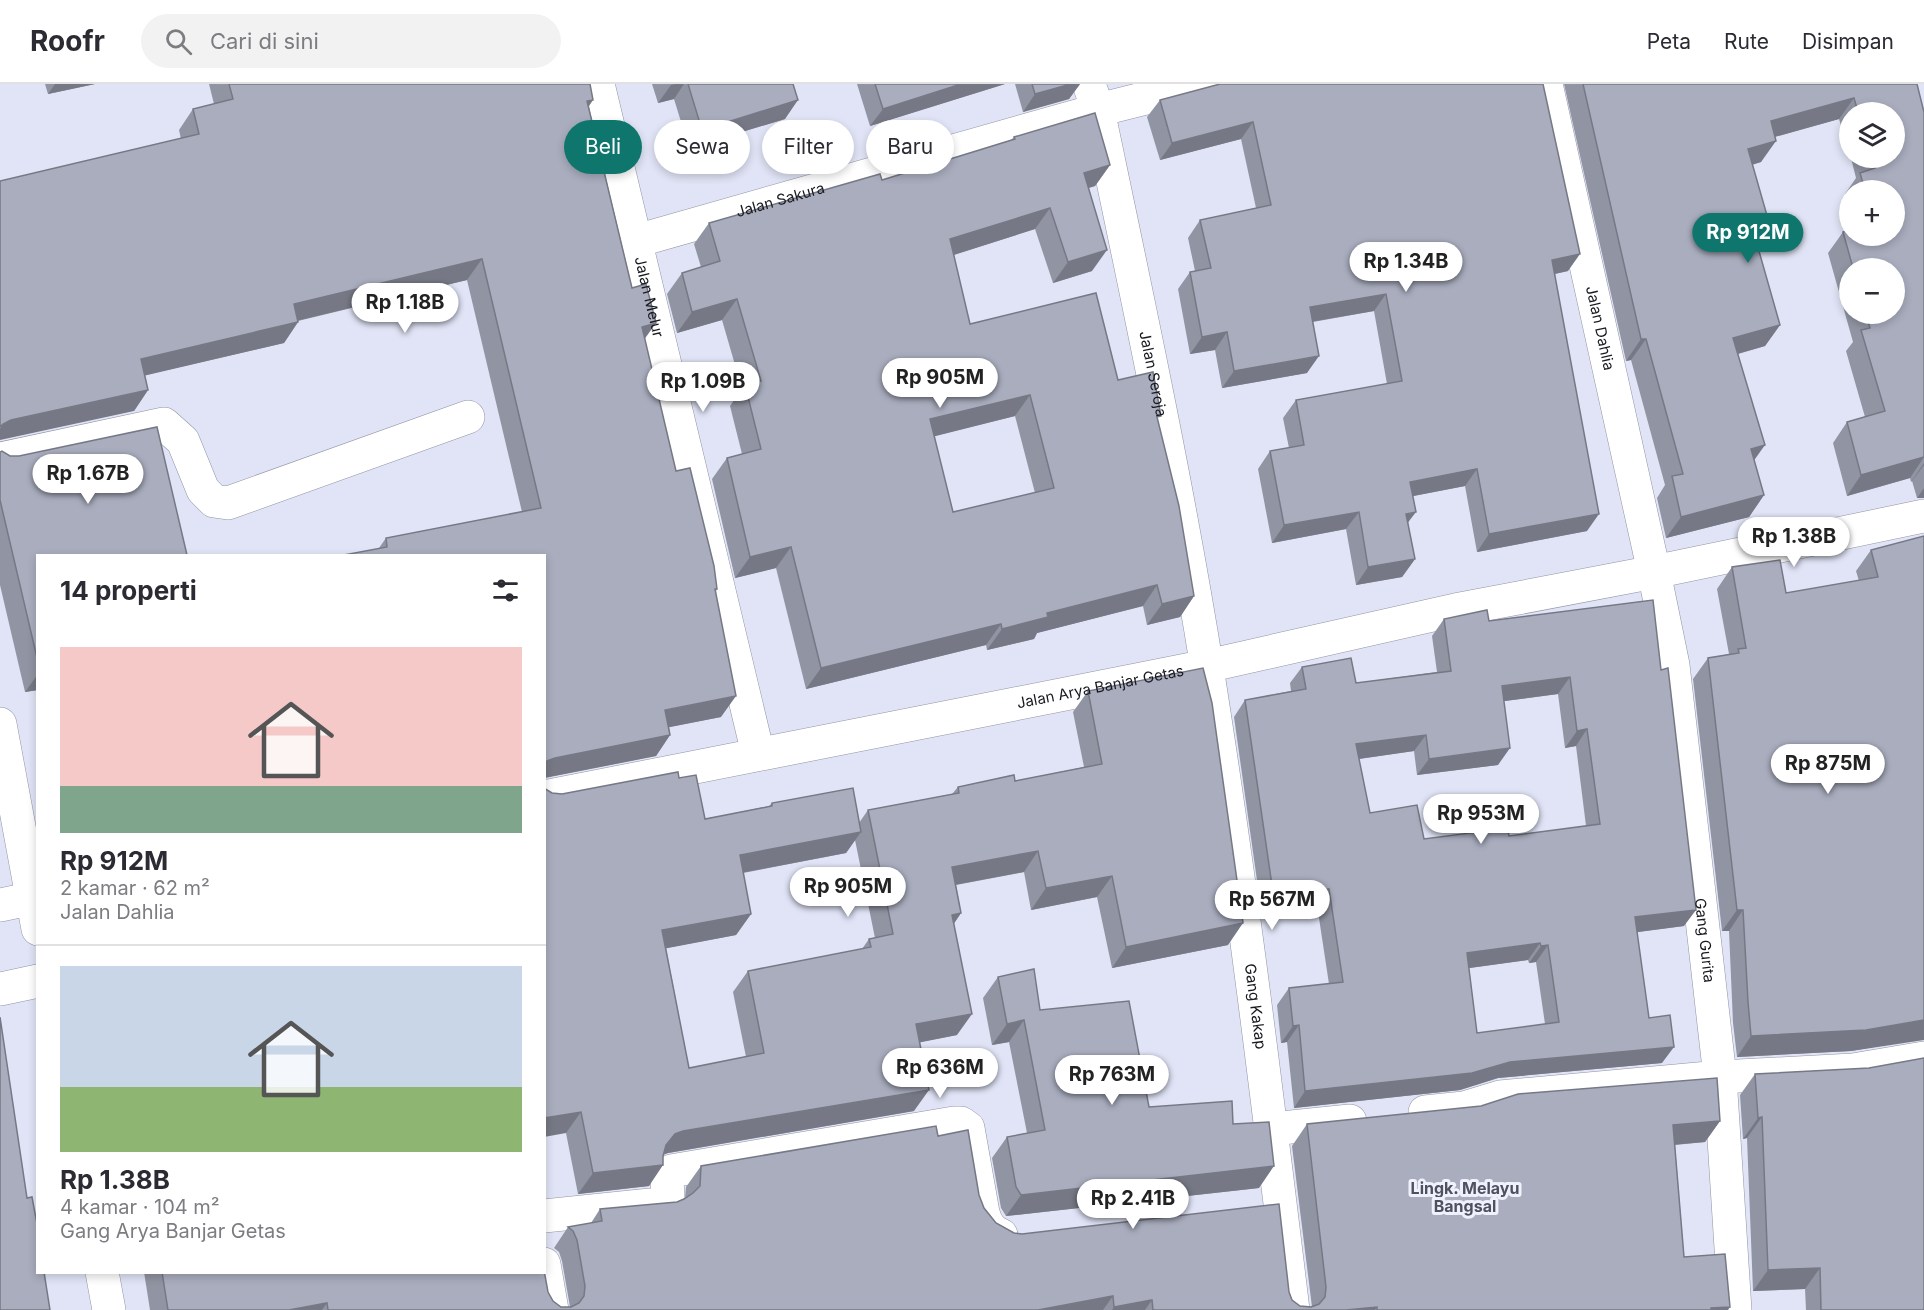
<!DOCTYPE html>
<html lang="id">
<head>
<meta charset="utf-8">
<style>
	:root { --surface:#fff; --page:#f2f2f3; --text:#2b2b33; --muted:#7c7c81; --line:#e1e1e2; --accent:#0f766e }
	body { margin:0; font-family:Inter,sans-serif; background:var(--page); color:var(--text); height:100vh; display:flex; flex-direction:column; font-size:22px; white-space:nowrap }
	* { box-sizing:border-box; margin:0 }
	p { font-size:20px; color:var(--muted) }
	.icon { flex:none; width:33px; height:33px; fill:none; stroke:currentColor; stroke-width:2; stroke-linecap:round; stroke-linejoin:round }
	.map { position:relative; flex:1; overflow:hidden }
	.drawer { position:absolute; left:36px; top:470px; width:510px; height:720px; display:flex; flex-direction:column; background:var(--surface); border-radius:0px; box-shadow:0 3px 9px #0003 }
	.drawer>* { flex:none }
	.guide { position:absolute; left:564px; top:36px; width:570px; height:54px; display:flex; gap:12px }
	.fabs { position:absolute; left:1839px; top:18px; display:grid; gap:12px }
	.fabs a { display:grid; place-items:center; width:66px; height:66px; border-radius:50%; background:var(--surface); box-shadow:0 3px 9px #0003; font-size:30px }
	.price { position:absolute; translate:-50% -51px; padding:0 14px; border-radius:21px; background:#fff; color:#222; font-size:20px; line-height:39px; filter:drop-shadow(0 2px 3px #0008) }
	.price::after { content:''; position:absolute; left:50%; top:36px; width:18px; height:14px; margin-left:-9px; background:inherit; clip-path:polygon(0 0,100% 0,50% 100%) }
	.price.active { background:var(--accent); color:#fff }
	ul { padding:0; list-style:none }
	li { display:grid; align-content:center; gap:12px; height:318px; padding:0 24px }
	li+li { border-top:2px solid var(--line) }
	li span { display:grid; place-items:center; height:186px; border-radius:0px; color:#555 }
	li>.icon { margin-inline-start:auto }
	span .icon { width:108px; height:108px; fill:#fffc; stroke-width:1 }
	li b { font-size:26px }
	h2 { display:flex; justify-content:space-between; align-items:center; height:72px; padding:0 24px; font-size:26px }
	.pill { padding:0 21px; border-radius:27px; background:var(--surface); box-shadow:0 3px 9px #0003; font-size:21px; line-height:54px }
	.pill.active { background:var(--accent); color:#fff }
	header { display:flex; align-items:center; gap:36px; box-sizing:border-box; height:84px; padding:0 30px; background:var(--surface); border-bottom:2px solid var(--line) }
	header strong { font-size:28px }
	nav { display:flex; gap:33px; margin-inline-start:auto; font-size:21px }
	.search { width:420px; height:54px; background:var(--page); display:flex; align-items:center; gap:15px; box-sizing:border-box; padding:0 21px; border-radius:33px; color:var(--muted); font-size:22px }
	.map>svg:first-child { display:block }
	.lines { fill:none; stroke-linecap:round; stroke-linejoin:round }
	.minor-casing { stroke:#9094a4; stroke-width:34 }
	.minor { stroke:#fff; stroke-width:33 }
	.wall { fill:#9195a3; fill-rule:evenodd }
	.shaded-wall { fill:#767985 }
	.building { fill:#a9adbe; stroke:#767985; stroke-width:1.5; fill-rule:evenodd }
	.labels { text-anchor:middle; stroke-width:6; stroke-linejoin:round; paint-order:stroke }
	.street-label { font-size:15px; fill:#18191f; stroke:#eff1fc }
	.neighbourhood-label { font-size:16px; font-weight:bold; fill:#4d5160; stroke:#eff1fc }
</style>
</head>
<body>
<header>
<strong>Roofr</strong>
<div class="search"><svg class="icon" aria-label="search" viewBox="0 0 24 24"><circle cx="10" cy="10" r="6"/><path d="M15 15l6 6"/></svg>Cari di sini</div>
<nav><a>Peta</a><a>Rute</a><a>Disimpan</a></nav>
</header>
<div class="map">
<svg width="1924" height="1226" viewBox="0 0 1924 1226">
	<rect width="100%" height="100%" fill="#e0e4f6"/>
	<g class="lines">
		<defs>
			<g id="minor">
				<path id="s1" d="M598,0L758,670"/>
				<path id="s2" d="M1089,0L1098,26C1137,212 1177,397 1207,584C1241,797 1267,1011 1293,1226"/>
				<path id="s3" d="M1546,0L1654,488L1673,581L1720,993L1735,1226"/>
				<path id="s4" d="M636,157L1098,26L1202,0"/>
				<path d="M0,375L164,340L183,357L203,406L214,417L228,419L468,333"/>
				<path d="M0,640L38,845"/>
				<path id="s5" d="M544,713L1207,582L1455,526L1654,488L1924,432"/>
				<path d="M0,821L38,813"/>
				<path d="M0,905L38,897"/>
				<path d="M1425,1028L1464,1024L1500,1013L1720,993L1853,986L1924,974"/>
				<path d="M1271,1045L1350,1037"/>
				<path d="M544,1132L660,1120L668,1115L667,1093L671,1087L954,1039H961L968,1044L983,1129C986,1139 990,1147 1001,1151"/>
				<path d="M544,1180L552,1226"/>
				<path d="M102,1188L109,1226"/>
			</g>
		</defs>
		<use href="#minor" class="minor-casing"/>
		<use href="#minor" class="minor"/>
	</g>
	<g class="wall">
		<path d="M45,0H95L48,10Z"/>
		<path d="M209,0H590L589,23L676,387L717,505L716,507L721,633L669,643L670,651L656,672L544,694V471L379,464L386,454L522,428L467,196L298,237V238L284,259L145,291L148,306L134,327L181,55L179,46L193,25L214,20Z"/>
		<path d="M652,0H793L785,35L689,64L674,15L658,19Z"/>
		<path d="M857,0H1005L870,42Z"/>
		<path d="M1015,0H1080L1069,15L1023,28Z"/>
		<path d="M1564,0H1917L1924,27V414H1917L1912,397L1911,398L1910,394L1847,412L1833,359L1847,338L1865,333L1846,267L1853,258L1828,169L1843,148L1894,152V106H1850V125L1845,110L1856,94L1851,74H1894V28H1850V70L1839,35L1775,53L1761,78L1752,81L1757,160L1780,241L1765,262L1738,270L1754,376L1764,411L1749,433L1666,454L1657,414L1665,401L1631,276L1626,277ZM1850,184H1894V230H1850Z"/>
		<path d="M1219,1L1568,187L1555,190L1587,447L1477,468L1465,402L1413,412L1408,439L1415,475L1402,493L1356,501L1346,445L1272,459L1258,385L1270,367L1289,364L1283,334L1296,316L1387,300L1374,227L1313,238L1307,289L1222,304L1215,266L1190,270L1178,205L1190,188L1195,187L1188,154L1200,136L1256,124L1241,55L1160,76L1147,33L1160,16Z"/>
		<path d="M1014,53L1110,81L1095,102L1088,104L1092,187L1053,199L1035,145L953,171L970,240L1118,296L1158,337L1194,512L1180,533L1147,541L1143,522L1037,549L1034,555L987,566L986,561L806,605L776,484L735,494L712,395L727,374L742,370L730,322L742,305L722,236L677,249L667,210L682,189L701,183L694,160L709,139L882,96L1011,56ZM1015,332L1035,409L953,428L934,352Z"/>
		<path d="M0,368L38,471V606L25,608L0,501Z"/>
		<path d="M1924,452L1921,955L1851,967L1737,973L1733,939L1729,847H1722L1693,595L1708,574L1729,570L1717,505L1732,483L1786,509L1859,497L1856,487L1871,466Z"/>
		<path d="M1653,516L1684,842L1637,848L1649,934L1662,979L1498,994L1460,1006L1294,1024L1287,958L1281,959L1277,921L1289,904L1329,900L1317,821L1262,832L1234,633L1245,616L1291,607L1290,599L1302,583L1356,599L1437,588L1432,552L1444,535L1489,537ZM1558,610L1565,664L1576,662L1586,742L1509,752L1424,755L1370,729L1359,675L1414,667L1417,691L1498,681L1504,617ZM1528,876L1529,879L1536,878L1545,940L1477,949L1469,884Z"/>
		<path d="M1088,607L1228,861L1112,884L1097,813L1031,826L1024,788L956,801L961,829L954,839L957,951L920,958L914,1027L668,1069L664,1070L649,1102L578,1110L566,1049L552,709L562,710L679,694L705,735L769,722L772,719L859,739L868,726L952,710L958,703L1015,697L1084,683L1073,628ZM855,756L875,854L869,855L862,865L748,887L733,908L746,973L689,984L666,864L736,851L751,830L743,789L846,769Z"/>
		<path d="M998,893L1040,926L1149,1023L1233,1040L1259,1104L1006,1132L1001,1124L992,1074L1007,1053L1027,1049L1009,958L992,961L983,914Z"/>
		<path d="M1869,984L1924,1226H1806L1805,1205L1753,1207L1747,1054L1743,1055L1740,1011L1755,990Z"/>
		<path d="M1720,1037L1705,1058L1675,1061L1684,1173L1728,1226H150L144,1188H544L548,1208L553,1217L561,1223H570L562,1177L559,1168L554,1164L568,1143L591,1139L600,1125L677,1118L685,1114L686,1103L701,1082L938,1052L979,1111L984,1124L996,1139L1014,1149L1289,1208L1292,1216L1300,1222L1311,1223H1312L1292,1062L1307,1040Z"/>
	</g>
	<g class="shaded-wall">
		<path d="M55,0H95L48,10Z"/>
		<path d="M675,0H684L674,15L658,19L671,1Z"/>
		<path d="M961,0H1005L870,42L883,25Z"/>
		<path d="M1071,0H1080L1069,15L1023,28L1035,10Z"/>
		<path d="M1854,14L1839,35L1756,58L1771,37Z"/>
		<path d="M593,16L579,37L587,17Z"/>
		<path d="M798,16L785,35L689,64L702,46Z"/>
		<path d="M1253,38L1241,55L1160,76L1172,59Z"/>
		<path d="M1776,57L1761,78L1733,86L1748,65Z"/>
		<path d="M1110,81L1095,102L1069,110L1084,89Z"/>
		<path d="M1050,124L1035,145L935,177L950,155Z"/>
		<path d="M1770,142L1755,163L1753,146Z"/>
		<path d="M1107,166L1092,187L1053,199L1068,178Z"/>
		<path d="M1580,170L1568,187L1540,193L1552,176Z"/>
		<path d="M482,175L467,196L279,241L294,220Z"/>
		<path d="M1386,210L1374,227L1298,240L1310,223Z"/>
		<path d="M737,215L722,236L677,249L692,228Z"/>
		<path d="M298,238L284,259L126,296L141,275Z"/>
		<path d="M656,239L641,260L642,243Z"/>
		<path d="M1780,241L1765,262L1719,275L1733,254Z"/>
		<path d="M1227,248L1215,266L1190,270L1202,253Z"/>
		<path d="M1641,255H1646L1631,276L1626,277Z"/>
		<path d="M1319,272L1307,289L1222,304L1234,287Z"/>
		<path d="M148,306L134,327L0,356V344L3,340L11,336Z"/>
		<path d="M1030,311L1015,332L916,357L930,335Z"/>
		<path d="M1765,361L1750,382L1751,365Z"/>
		<path d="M1924,373L1910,394L1847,412L1861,391Z"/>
		<path d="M1924,379V381L1912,397L1911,398Z"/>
		<path d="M1477,385L1465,402L1398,415L1410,398Z"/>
		<path d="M1924,404V414H1917Z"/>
		<path d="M1764,411L1749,433L1666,454L1681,433Z"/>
		<path d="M1359,428L1346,445L1272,459L1284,441Z"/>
		<path d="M1416,428L1403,445L1406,430Z"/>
		<path d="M1599,430L1587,447L1477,468L1489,450Z"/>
		<path d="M791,463L776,484L735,494L750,473Z"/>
		<path d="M1415,475L1402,493L1356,501L1368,483Z"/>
		<path d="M1157,501L1143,522L1037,549L1034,555L987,566L1002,545L1047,529Z"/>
		<path d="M1194,512L1180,533L1147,541L1162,520Z"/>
		<path d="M1001,540L986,561L806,605L821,584Z"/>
		<path d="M38,590V606L25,608Z"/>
		<path d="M1570,593L1558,610L1490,619L1502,602Z"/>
		<path d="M736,612L721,633L650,647L665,626Z"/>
		<path d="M1587,645L1576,662L1565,664L1577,647Z"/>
		<path d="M670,651L656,672L544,694V681L547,677L555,674Z"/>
		<path d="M1426,651L1414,667L1344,677L1356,660Z"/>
		<path d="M1510,664L1498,681L1417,691L1429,675Z"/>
		<path d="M861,748L846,769L725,792L740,771Z"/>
		<path d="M1038,767L1024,788L938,804L952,783Z"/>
		<path d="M1112,792L1097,813L1031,826L1046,804Z"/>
		<path d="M1329,805L1317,821L1262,832L1274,815Z"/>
		<path d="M1696,826L1684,842L1623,850L1635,833Z"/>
		<path d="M1737,826H1743L1729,847H1722Z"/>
		<path d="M961,829L947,850L952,831Z"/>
		<path d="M751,830L736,851L647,868L662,846Z"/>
		<path d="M1243,839L1228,861L1112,884L1126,863Z"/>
		<path d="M1540,859L1528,876L1455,886L1467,869Z"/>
		<path d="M1548,861L1536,878L1529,879L1541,862Z"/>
		<path d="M972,930L957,951L902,962L916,940Z"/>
		<path d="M1024,936L1009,958L992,961L1007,940Z"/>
		<path d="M1924,936V956L1851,967L1737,973L1751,952Z"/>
		<path d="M1299,941L1287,958L1281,959L1293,942Z"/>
		<path d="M1674,963L1662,979L1498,994L1460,1006L1294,1024L1305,1007L1510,978Z"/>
		<path d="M929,1006L914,1027L668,1069L660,1072L663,1081L649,1102L578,1110L593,1089L666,1061L675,1050L683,1047Z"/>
		<path d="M581,1028L566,1049L544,1053V1034Z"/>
		<path d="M1762,1033L1747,1054L1743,1055L1758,1034Z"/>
		<path d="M1720,1037L1705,1058L1659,1062L1673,1041Z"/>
		<path d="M1274,1082L1259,1104L1006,1132L1021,1111Z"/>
		<path d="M1820,1184L1805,1205L1753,1207L1768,1186Z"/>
		<path d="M1113,1212L1103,1226H1038Z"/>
		<path d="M1152,1216L1145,1226H1112L1114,1223Z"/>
		<path d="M327,1219L322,1226H289Z"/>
		<path d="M1377,1223L1375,1226H1346Z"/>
		<path d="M1730,1223L1728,1226H1710L1711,1224Z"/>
	</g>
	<g class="building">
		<path d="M229,0H590L593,16L587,17L632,204L646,200L656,239L642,243L676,387L690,384L714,482L717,505H715L736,612L665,626L670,651L555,674L547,677L544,681V471H344L387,463L386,454L541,424L482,175L294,220L298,238L141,275L148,306L11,336L3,340L0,343V97L199,50L193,25L233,15Z"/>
		<path d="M688,0H793L798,16L702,46Z"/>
		<path d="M875,0H961L883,25Z"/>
		<path d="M1032,0H1071L1035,10Z"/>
		<path d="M1220,0H1543L1580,170L1552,176L1599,430L1489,450L1477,385L1410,398L1416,428L1406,430L1415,475L1368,483L1359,428L1284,441L1270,367L1304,361L1296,316L1402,297L1386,210L1310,223L1319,272L1234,287L1227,248L1202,253L1190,188L1211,184L1200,136L1271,121L1253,38L1172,59L1160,16Z"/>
		<path d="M1583,0H1917L1924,28V373L1861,391L1847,338L1885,327L1861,246L1870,244L1866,230H1894V184H1853L1843,148L1850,146V152H1894V106H1865L1860,89L1875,84L1872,74H1894V28H1858L1854,14L1771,37L1776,57L1748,65L1770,142L1753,146L1780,241L1733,254L1765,361L1751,365L1764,411L1681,433L1672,392L1683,390L1646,255H1641Z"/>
		<path d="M1095,29L1110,81L1084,89L1107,166L1068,178L1050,124L950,155L970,240L1096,209L1118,296L1153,288L1161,332L1157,333L1179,422L1194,512L1162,520L1157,501L1047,529L1048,533L1002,545L1001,540L821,584L791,463L750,473L727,374L761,365L745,301L761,297L737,215L692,228L682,189L720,177L709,139L880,90L882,96L1015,55L1014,53ZM1030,311L1054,404L953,428L930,335Z"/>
		<path d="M157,343L187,471H38V578L0,416V368L2,367L10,372H19Z"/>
		<path d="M1924,452V936L1866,946L1751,952L1748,918L1743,826H1737L1708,574L1739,569L1738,565L1746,564L1732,483L1780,476L1786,509L1878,493L1871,466Z"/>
		<path d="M1653,516L1661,586L1668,584L1696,826L1635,833L1649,934L1670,931L1674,963L1510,978L1472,989L1305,1007L1299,941L1293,942L1289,904L1343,898L1329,805L1274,815L1245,616L1306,605L1302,583L1351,574L1356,599L1451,587L1444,535L1487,526L1489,537ZM1570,593L1577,647L1587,645L1600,740L1509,752L1508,744L1424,755L1417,721L1370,729L1356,660L1426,651L1429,675L1510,664L1502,602ZM1540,859L1541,862L1548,861L1559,938L1477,949L1467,869Z"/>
		<path d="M1203,584L1212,619L1243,839L1126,863L1112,792L1046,804L1038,767L952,783L961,829L952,831L972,930L916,940L929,1006L683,1047L675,1050L666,1061L663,1072V1081L593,1089L581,1028L544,1034V704L552,709L562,710L678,688L679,694L696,691L705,735L772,722V719L853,704L861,748L740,771L751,830L662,846L689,984L764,969L748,887L871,863L869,855L893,850L868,726L959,709L958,703L1014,691L1015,697L1102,680L1088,607Z"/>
		<path d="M1034,885L1040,926L1129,917L1149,1023L1232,1017L1233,1040L1269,1038L1274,1082L1021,1111L1016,1103L1007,1053L1045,1046L1024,936L1007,940L998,893Z"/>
		<path d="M0,933L27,1114L32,1113L38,1145V1188H44L50,1226H0Z"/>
		<path d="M1924,974V1226H1821L1820,1184L1768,1186L1762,1033L1758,1034L1755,990L1869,984Z"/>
		<path d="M1717,994L1720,1037L1673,1041L1684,1173L1725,1170L1730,1223L1711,1224V1226H1377V1223L1346,1226H1153L1152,1216L1114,1223L1113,1212L1038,1226H328L327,1219L289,1226H168L162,1188H544V1186L548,1208L553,1217L561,1223H571L579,1219L584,1212L585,1202L577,1156L573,1147L568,1143L602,1137L600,1125L677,1118L684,1115L693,1109L700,1102L701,1082L936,1042L938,1052L968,1046L979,1111L984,1124L996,1139L1014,1149L1022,1150L1279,1120L1289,1208L1292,1216L1300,1222L1311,1223L1319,1220L1325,1213L1326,1203L1307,1040L1481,1022L1518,1010Z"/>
	</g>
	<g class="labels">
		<g class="street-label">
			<text dy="5" stroke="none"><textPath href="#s4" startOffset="150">Jalan Sakura</textPath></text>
			<text dy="5" stroke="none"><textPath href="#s1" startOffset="219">Jalan Melur</textPath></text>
			<text dy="5" stroke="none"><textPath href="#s3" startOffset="250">Jalan Dahlia</textPath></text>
			<text dy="5" stroke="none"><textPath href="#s2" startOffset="297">Jalan Seroja</textPath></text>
			<text dy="5" stroke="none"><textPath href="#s5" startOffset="567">Jalan Arya Banjar Getas</textPath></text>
			<text dy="5" stroke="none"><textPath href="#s3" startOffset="872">Gang Gurita</textPath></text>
			<text dy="5" stroke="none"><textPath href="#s2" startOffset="938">Gang Kakap</textPath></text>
		</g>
		<g class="neighbourhood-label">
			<text x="1465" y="1110">Lingk. Melayu<tspan x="1465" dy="18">Bangsal</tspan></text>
		</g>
	</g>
</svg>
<div class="fabs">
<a><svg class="icon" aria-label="layers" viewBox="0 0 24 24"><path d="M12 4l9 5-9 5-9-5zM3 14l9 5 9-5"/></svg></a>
<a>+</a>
<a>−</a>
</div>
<b class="price active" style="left:1748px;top:180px">Rp 912M</b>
<b class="price" style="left:1406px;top:209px">Rp 1.34B</b>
<b class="price" style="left:405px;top:250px">Rp 1.18B</b>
<b class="price" style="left:940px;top:325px">Rp 905M</b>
<b class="price" style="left:703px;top:329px">Rp 1.09B</b>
<b class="price" style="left:88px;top:421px">Rp 1.67B</b>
<b class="price" style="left:1794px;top:484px">Rp 1.38B</b>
<b class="price" style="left:1828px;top:711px">Rp 875M</b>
<b class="price" style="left:1481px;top:761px">Rp 953M</b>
<b class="price" style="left:848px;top:834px">Rp 905M</b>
<b class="price" style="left:1272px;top:847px">Rp 567M</b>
<b class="price" style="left:940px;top:1015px">Rp 636M</b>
<b class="price" style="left:1112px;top:1022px">Rp 763M</b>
<b class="price" style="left:1133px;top:1146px">Rp 2.41B</b>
<div class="guide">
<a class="pill active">Beli</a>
<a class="pill">Sewa</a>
<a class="pill">Filter</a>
<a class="pill">Baru</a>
</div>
<section class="drawer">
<h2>14 properti<svg class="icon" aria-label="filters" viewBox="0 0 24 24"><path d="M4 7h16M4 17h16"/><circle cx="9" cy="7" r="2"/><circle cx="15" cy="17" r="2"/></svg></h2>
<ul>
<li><span style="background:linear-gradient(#f6c9c9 75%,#7fa58c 0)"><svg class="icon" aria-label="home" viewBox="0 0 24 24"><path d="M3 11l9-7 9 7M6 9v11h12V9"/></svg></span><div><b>Rp 912M</b><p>2 kamar · 62 m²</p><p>Jalan Dahlia</p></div></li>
<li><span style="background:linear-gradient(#c9d6e8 65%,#8fb573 0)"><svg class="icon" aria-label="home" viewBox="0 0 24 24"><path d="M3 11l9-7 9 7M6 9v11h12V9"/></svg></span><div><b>Rp 1.38B</b><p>4 kamar · 104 m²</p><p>Gang Arya Banjar Getas</p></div></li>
</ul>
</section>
</div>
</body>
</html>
